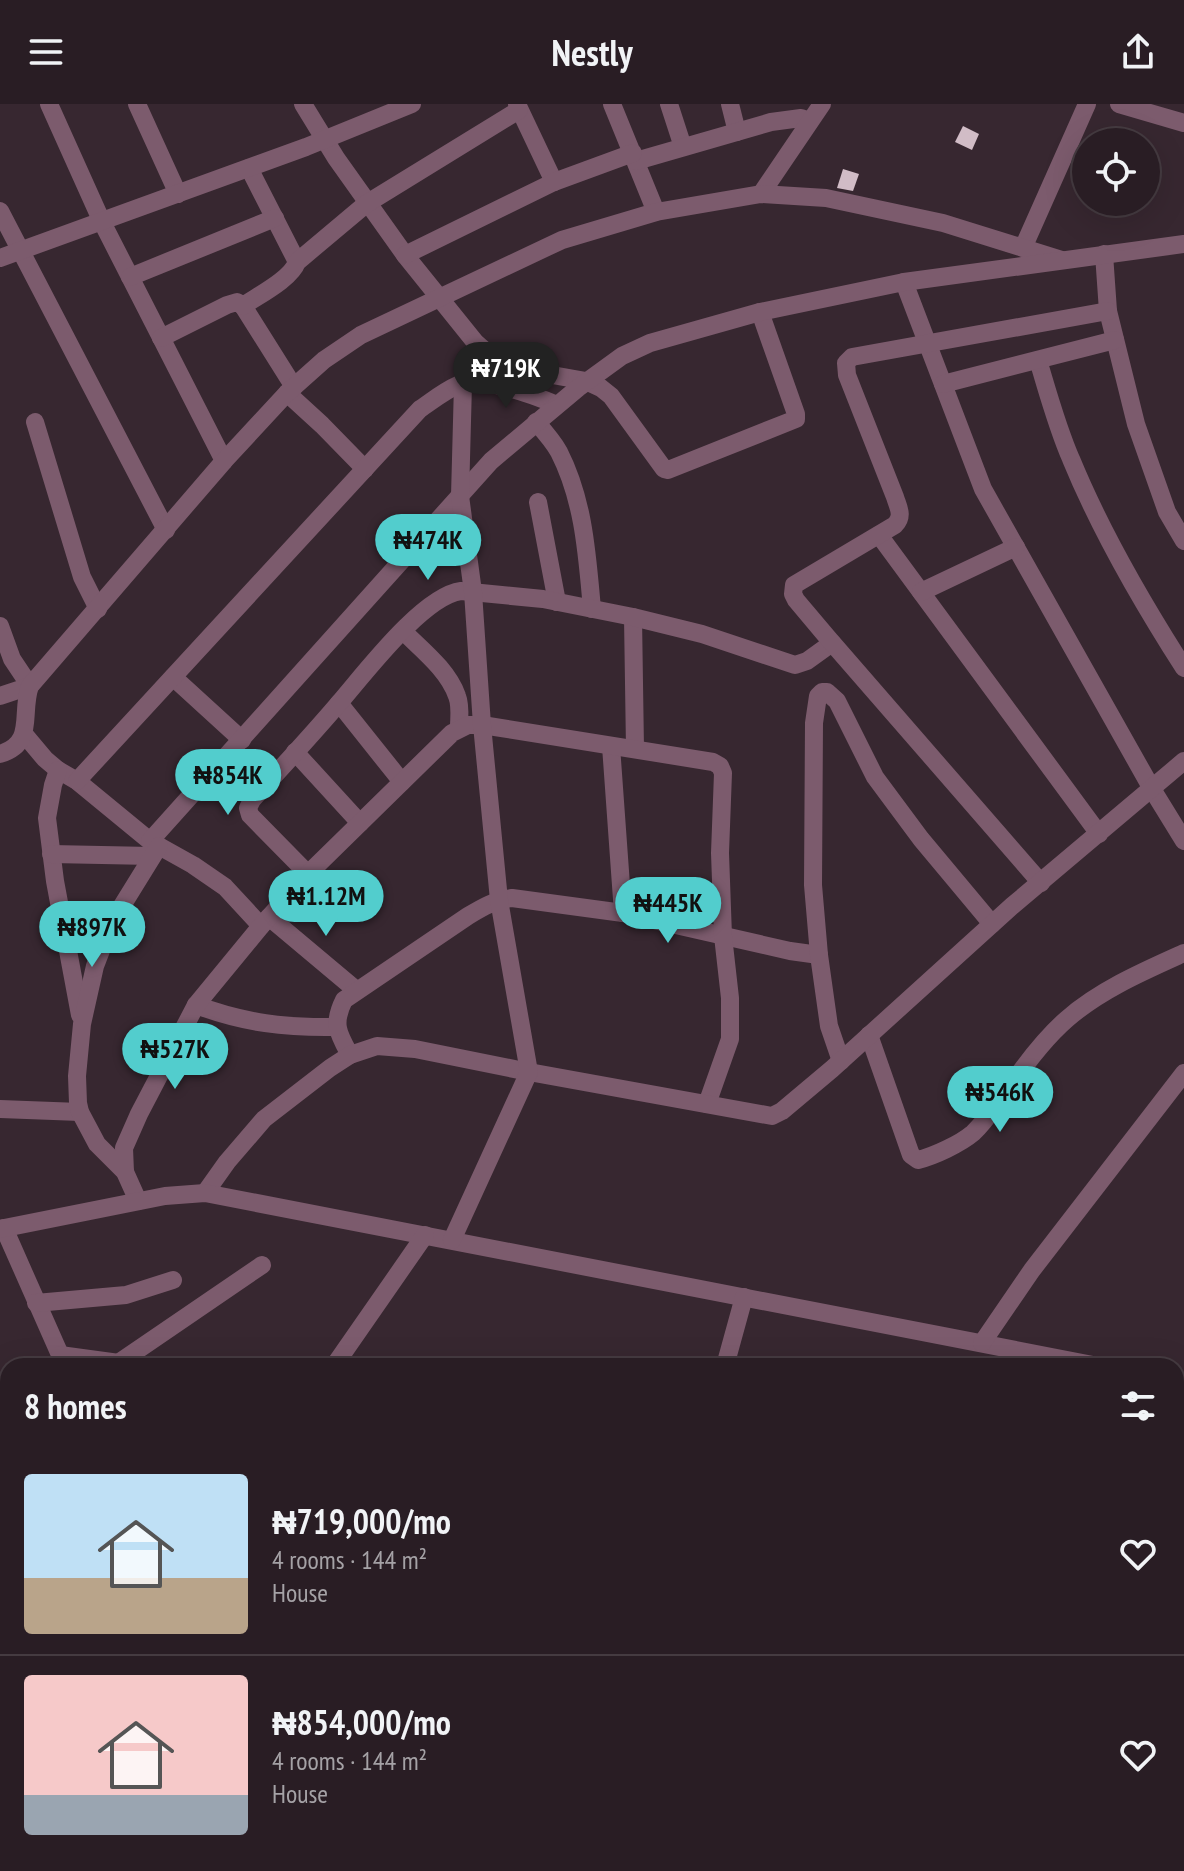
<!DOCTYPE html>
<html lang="en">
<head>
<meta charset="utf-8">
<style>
	:root { --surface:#291d24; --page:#352a31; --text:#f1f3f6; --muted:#a5a2a6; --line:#453b41; --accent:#52cdcd }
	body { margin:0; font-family:"PT Sans Narrow",sans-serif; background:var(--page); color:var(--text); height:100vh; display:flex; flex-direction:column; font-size:30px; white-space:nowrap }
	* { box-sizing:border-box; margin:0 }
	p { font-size:26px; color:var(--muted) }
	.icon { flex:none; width:44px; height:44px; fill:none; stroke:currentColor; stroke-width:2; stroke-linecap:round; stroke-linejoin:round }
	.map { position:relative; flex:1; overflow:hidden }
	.details { position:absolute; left:0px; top:1254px; width:1184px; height:514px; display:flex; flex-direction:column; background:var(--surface); border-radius:24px 24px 0 0; box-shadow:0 8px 32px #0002,0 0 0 2px var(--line) }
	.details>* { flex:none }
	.buttons { position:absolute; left:1072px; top:24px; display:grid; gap:16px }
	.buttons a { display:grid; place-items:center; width:88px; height:88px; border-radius:50%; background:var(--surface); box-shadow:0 8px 32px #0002,0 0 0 2px var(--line); font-size:40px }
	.price { position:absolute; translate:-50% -68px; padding:0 18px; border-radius:28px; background:var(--accent); color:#111; font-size:26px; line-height:52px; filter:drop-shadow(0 2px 4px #0008) }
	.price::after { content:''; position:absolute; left:50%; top:48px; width:24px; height:18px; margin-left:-12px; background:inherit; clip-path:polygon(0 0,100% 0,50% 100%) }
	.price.active { background:#222; color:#fff }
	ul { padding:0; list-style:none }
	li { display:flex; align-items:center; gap:24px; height:200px; padding:0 24px }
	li+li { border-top:2px solid var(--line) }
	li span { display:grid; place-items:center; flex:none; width:224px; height:160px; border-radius:8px; color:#555 }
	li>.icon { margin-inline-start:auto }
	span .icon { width:96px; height:96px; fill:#fffc; stroke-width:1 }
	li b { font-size:34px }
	h2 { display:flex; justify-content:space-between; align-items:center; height:96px; padding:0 24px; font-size:34px }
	header { display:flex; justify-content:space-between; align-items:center; height:104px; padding:0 24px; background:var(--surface); font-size:36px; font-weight:700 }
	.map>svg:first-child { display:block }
	.building { fill:#d1bcc6 }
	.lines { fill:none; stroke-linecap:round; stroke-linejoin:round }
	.minor { stroke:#7c5b6d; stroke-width:18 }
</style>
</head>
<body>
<header><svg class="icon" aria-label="menu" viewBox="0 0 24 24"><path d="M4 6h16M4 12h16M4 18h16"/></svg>Nestly<svg class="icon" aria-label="share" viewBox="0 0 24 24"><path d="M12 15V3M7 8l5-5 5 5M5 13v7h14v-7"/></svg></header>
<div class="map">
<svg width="1184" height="1767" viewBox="0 0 1184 1767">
	<rect width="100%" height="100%" fill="#372730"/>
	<g class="building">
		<path d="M963,22L979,30L972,46L955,38Z"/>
		<path d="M843,65L859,70L853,87L837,84Z"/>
	</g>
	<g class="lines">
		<g class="minor">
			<path d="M49,0L102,118L224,357"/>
			<path d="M137,0L178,90"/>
			<path d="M303,0L336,54L405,151L475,238L491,252L524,266L586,277L601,284L611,292L664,365L668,366L796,315V310L760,208"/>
			<path d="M517,0L554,78"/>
			<path d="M612,0L656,108"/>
			<path d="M669,0L683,43"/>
			<path d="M730,0L737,28"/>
			<path d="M1119,0L1184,19"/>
			<path d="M636,57L771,18L801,14L810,17"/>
			<path d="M249,64L297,158"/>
			<path d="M761,90L822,0"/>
			<path d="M0,107L166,426"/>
			<path d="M1023,144L1087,0"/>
			<path d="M1104,150L1108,207L1136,320L1167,408L1184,437"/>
			<path d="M405,151L554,78L633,49"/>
			<path d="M0,154L306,43L412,0"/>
			<path d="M130,173L275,114"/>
			<path d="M904,178L983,385L1152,685L1184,737"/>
			<path d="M243,202L294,283"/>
			<path d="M161,234L227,201L237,198L243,202C259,191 291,175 297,158L366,100L519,6"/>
			<path d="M1038,256C1048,289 1057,323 1071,355C1101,428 1141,497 1184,564"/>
			<path d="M943,280L1115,236"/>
			<path d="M287,289L322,321L365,365"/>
			<path d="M35,318L82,473L98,505"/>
			<path d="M536,318C544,327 553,337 559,348C584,397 587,450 592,505"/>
			<path d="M538,398L557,498"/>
			<path d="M879,431L1099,730"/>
			<path d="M921,488L1016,443"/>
			<path d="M633,513L635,645"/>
			<path d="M0,522L12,555L30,582"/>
			<path d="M403,527C422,546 448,566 457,592C461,602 459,613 459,624"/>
			<path d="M173,573L242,636"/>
			<path d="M0,592L30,582"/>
			<path d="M339,599L402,678"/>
			<path d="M24,630L45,655L58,666L77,677L150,737L193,761L225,783L261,822"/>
			<path d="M611,642L623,809"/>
			<path d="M295,648L360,719"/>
			<path d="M0,650C36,639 20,610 30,582L224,357L287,289L324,256L361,231L562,136L656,108L761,90L826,94L943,119L1062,156"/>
			<path d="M58,666L53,681L47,714L55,777L80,911"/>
			<path d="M77,677L420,305C432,297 444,287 458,281C482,272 534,291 557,301"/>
			<path d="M150,737L491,357L578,284L622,252L650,239L760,208L904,178L1184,140"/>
			<path d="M51,750L152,752"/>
			<path d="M308,770L250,711L248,704L252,696C281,664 311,632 339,599C365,569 423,492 461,487L543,495L633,513L702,530L795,561L807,557L832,539"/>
			<path d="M1041,779L828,534L796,496L793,490L794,481L895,421C904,412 898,403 895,393L847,271L846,259L852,253L1108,207"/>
			<path d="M269,813L356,886"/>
			<path d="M62,818H112"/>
			<path d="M196,901C244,919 286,924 337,923"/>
			<path d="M869,931L911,1051L918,1056C934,1052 960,1040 973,1029C988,1015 998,997 1011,981C1027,958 1045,934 1067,915C1100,886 1144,867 1184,849"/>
			<path d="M350,951C338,929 332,920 344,896L468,812C483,803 495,796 512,794L623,809L790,847L819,851"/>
			<path d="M841,957L829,922L819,851L813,781L814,619L818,592L822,588H827L837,597L875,673L921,735L992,820"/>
			<path d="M0,1005L80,1008"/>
			<path d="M125,1068L124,1044L139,1010L196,901L261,822L308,770L452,629L468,621H482L713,658L720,662L723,669L720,749L723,832L730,894V935L707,1000"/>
			<path d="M205,1089L227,1058L264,1015L330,964L350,951L377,942L415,945L529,968L772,1012L782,1007L832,965L1012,802L1184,657"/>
			<path d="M138,1097L125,1068L97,1040L80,1008L78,999L77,972L82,920L95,862L112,818L159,742"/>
			<path d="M4,1124L65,1262"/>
			<path d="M0,1125L165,1092L205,1089L1098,1262"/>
			<path d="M452,1136L529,968L499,796L482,621L473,488L460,392L463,280"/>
			<path d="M36,1199L126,1191L173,1176"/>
			<path d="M982,1239L1032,1166L1184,969"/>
			<path d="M60,1251L141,1262"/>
			<path d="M120,1258L262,1161"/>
			<path d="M334,1262L425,1131"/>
			<path d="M725,1262L744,1193"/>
			<path d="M1176,1277L1184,1279"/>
			<path d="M1176,1355L1184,1328"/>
			<path d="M1176,1453L1184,1454"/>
			<path d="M0,1605L8,1603"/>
			<path d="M1176,1629L1184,1630"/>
			<path d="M139,1760L141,1767"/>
			<path d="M556,1760L567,1767"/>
			<path d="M209,1767L211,1760"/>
			<path d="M401,1767L403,1760"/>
			<path d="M756,1767L757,1760"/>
			<path d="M1057,1767L1059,1760"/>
		</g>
	</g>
</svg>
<div class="buttons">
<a><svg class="icon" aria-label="locate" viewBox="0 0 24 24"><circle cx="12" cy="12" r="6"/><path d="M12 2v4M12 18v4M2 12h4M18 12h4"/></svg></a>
</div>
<b class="price active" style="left:506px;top:306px">₦719K</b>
<b class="price" style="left:428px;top:478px">₦474K</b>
<b class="price" style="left:228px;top:713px">₦854K</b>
<b class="price" style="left:326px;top:834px">₦1.12M</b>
<b class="price" style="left:668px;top:841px">₦445K</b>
<b class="price" style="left:92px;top:865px">₦897K</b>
<b class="price" style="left:175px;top:987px">₦527K</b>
<b class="price" style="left:1000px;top:1030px">₦546K</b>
<section class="details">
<h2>8 homes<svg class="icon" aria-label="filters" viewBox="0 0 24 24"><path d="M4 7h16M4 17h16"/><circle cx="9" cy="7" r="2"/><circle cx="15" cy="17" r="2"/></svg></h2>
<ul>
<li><span style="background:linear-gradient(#bfe0f5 65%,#b9a48a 0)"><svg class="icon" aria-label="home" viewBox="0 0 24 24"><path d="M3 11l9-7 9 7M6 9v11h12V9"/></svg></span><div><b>₦719,000/mo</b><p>4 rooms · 144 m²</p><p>House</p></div><svg class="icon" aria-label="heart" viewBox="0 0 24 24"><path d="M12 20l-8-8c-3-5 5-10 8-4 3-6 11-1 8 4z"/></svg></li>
<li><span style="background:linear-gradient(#f6c9c9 75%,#9aa5b1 0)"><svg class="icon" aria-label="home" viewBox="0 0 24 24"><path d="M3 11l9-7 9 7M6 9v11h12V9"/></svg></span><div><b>₦854,000/mo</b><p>4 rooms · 144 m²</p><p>House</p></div><svg class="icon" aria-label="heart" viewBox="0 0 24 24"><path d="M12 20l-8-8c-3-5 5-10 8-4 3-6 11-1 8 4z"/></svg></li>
</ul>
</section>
</div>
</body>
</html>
